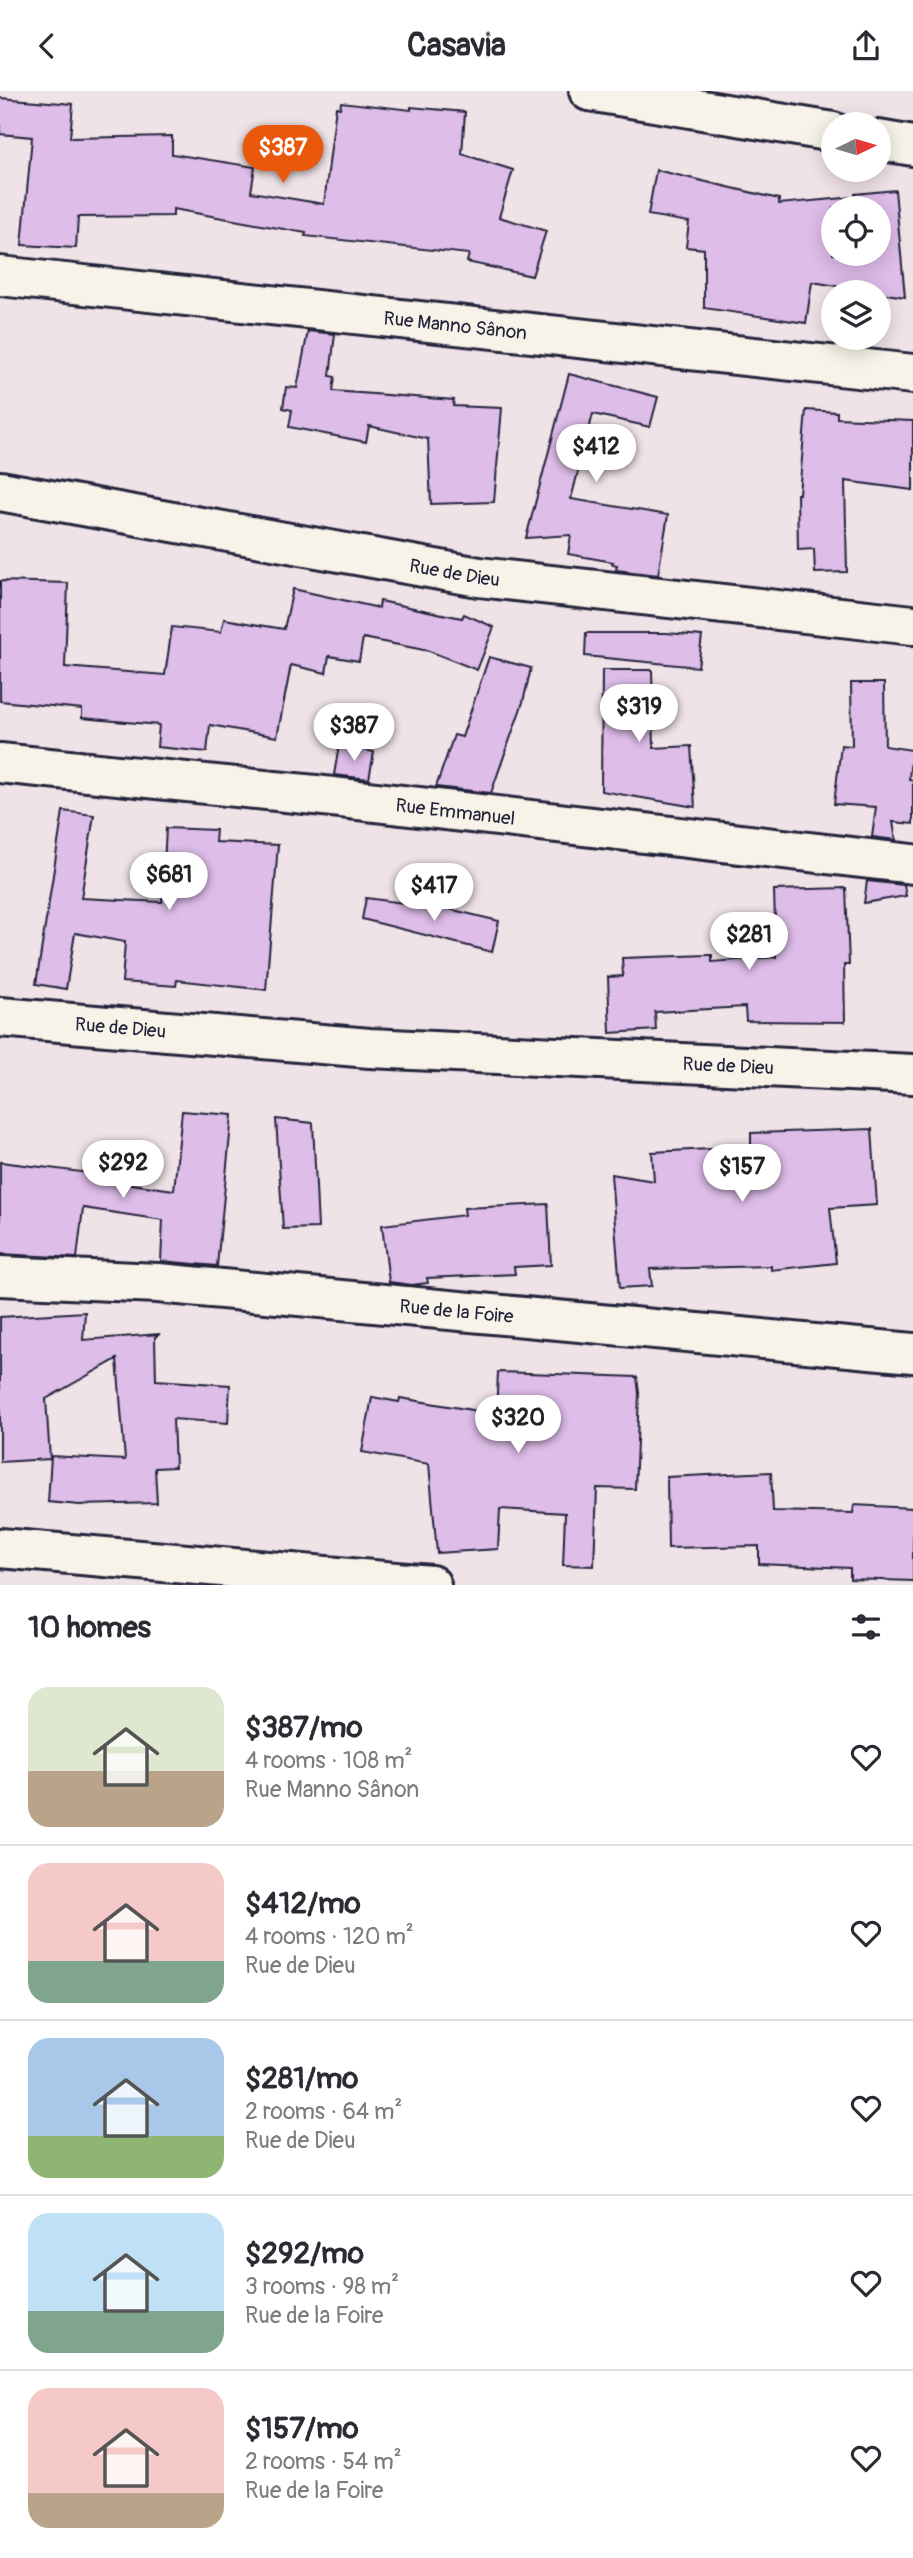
<!DOCTYPE html>
<html lang="en">
<head>
<meta charset="utf-8">
<style>
	:root { --surface:#fff; --page:#f2f2f3; --text:#2b2b33; --muted:#7c7c81; --line:#e1e1e2; --accent:#ea580c }
	body { margin:0; font-family:Pangolin,sans-serif; background:var(--page); color:var(--text); height:100vh; display:flex; flex-direction:column; font-size:26px; white-space:nowrap }
	* { box-sizing:border-box; margin:0 }
	p { font-size:23px; color:var(--muted) }
	.icon { flex:none; width:38px; height:38px; fill:none; stroke:currentColor; stroke-width:2; stroke-linecap:round; stroke-linejoin:round }
	.map { position:relative; height:1494px; overflow:hidden }
	.panel { display:flex; flex-direction:column; background:var(--surface); flex:1 }
	.panel>* { flex:none }
	.needle { width:46px; rotate:85deg }
	.controls { position:absolute; left:821px; top:21px; display:grid; gap:14px }
	.controls a { display:grid; place-items:center; width:70px; height:70px; border-radius:50%; background:var(--surface); box-shadow:0 4px 18px #0003; font-size:35px }
	.price { position:absolute; translate:-50% -60px; padding:0 16px; border-radius:24px; background:#fff; color:#222; font-size:23px; line-height:46px; filter:drop-shadow(0 2px 4px #0008) }
	.price::after { content:''; position:absolute; left:50%; top:42px; width:21px; height:16px; margin-left:-10px; background:inherit; clip-path:polygon(0 0,100% 0,50% 100%) }
	.price.current { background:var(--accent); color:#fff }
	ul { padding:0; list-style:none }
	li { display:flex; align-items:center; gap:21px; height:175px; padding:0 28px }
	li+li { border-top:2px solid var(--line) }
	li span { display:grid; place-items:center; flex:none; width:196px; height:140px; border-radius:21px; color:#555 }
	li>.icon { margin-inline-start:auto }
	span .icon { width:84px; height:84px; fill:#fffc; stroke-width:1 }
	li b { font-size:30px }
	h2 { display:flex; justify-content:space-between; align-items:center; height:84px; padding:0 28px; font-size:30px }
	header { display:flex; justify-content:space-between; align-items:center; height:91px; padding:0 28px; background:var(--surface); font-size:32px; font-weight:700 }
	.map>svg:first-child { display:block }
	.building { fill:#debde9; stroke:#22223b; stroke-width:2; fill-rule:evenodd }
	.lines { fill:none; stroke-linecap:round; stroke-linejoin:round }
	.minor-casing { stroke:#22223b; stroke-width:44 }
	.minor { stroke:#f7f3e8; stroke-width:38 }
	.labels { text-anchor:middle; stroke-width:6; stroke-linejoin:round; paint-order:stroke }
	.street-label { font-size:19px; fill:#22223b; stroke:#f7f3e8 }
</style>
</head>
<body>
<header><svg class="icon" aria-label="back" viewBox="0 0 24 24"><path d="M15 5l-7 7 7 7"/></svg>Casavia<svg class="icon" aria-label="share" viewBox="0 0 24 24"><path d="M12 15V3M7 8l5-5 5 5M5 13v7h14v-7"/></svg></header>
<div class="map">
<svg width="913" height="1494" viewBox="0 0 913 1494">
	<rect width="100%" height="100%" fill="#f0e3e8"/>
	<filter id="ink" filterUnits="userSpaceOnUse"><feTurbulence type="fractalNoise" baseFrequency=".0143" numOctaves="2"/><feDisplacementMap in="SourceGraphic" scale="14" xChannelSelector="R" yChannelSelector="G"/><feConvolveMatrix kernelMatrix="1 2 1 2 8 2 1 2 1" color-interpolation-filters="sRGB"/></filter>
	<g filter="url(#ink)">
		<g class="building">
			<path d="M0,7L73,13L70,47L172,45V63L255,76L251,101L324,113L336,16L340,17L341,11L411,19V16L465,21L462,63L513,79L499,126L546,140L532,185L467,171L469,163L305,145L306,142L173,118V125L78,126L76,157L22,154L32,46L0,43Z"/>
			<path d="M656,79L779,108V113L855,106V103L895,99L905,206L812,191L806,232L704,217V158L686,156L689,131L648,124ZM833,117H878V163H833Z"/>
			<path d="M308,240L335,243L330,285L335,286L333,300L454,309L453,315L502,317L494,411L431,413L428,348L369,335L366,351L289,336L292,319L283,317L286,296L297,297Z"/>
			<path d="M569,283L658,306L650,336L593,323L571,408L668,424L658,484L616,479L617,474L612,473L613,471L568,463L571,444L526,447Z"/>
			<path d="M806,319L837,321V327L913,330V399L845,390L847,481L815,482L814,458L798,459L797,403H799Z"/>
			<path d="M0,490L68,492L65,576L165,584L172,536L221,541L224,528L284,538L293,498L379,517L380,510L462,527L464,523L494,536L477,579L429,560L363,547L359,570L329,565L326,582L291,574L277,646L210,634L207,661L157,656L159,634L82,627V618L0,610Z"/>
			<path d="M586,542H667L702,545L698,576L585,565Z"/>
			<path d="M489,566L531,577L523,611L491,702L436,696L454,644L462,646Z"/>
			<path d="M602,579H652L654,657L691,655L695,716L601,700Z"/>
			<path d="M851,592H884L885,655L912,659L909,688L913,689V733L893,731L896,749L872,746L876,716L834,713L841,654L852,655Z"/>
			<path d="M339,654L374,661L369,688L334,684Z"/>
			<path d="M63,720L94,724L81,807L162,811L166,737L216,739L215,751L278,754L266,899L177,889L176,895L122,891L125,851L75,842L66,898L36,893Z"/>
			<path d="M867,790L904,794L906,805L864,812Z"/>
			<path d="M846,797L849,874H844L845,931L746,930L745,916L655,921L656,939L610,942L608,886L623,885L622,867L709,864H712V871L776,866L774,799Z"/>
			<path d="M366,807L449,818L499,830L492,861L362,828Z"/>
			<path d="M182,1020L232,1024L217,1175L161,1170L163,1129L83,1117L77,1167L0,1163V1071L90,1082L89,1087L174,1099Z"/>
			<path d="M276,1028L313,1032L318,1137L283,1138Z"/>
			<path d="M872,1038L877,1114L830,1117L836,1172L771,1179V1175L650,1178L652,1195L620,1197L611,1083L654,1090L652,1061L751,1056V1042Z"/>
			<path d="M548,1113L551,1174L514,1176L515,1183L427,1187L428,1192L412,1194L389,1191L382,1134L465,1124L464,1117Z"/>
			<path d="M85,1221L83,1249L160,1243L155,1246L156,1289L230,1294L228,1332L173,1328L175,1376L155,1377L157,1412L79,1414L48,1411L51,1365L125,1369L117,1268L46,1308L50,1368L0,1371V1226Z"/>
			<path d="M498,1281L637,1286L639,1302L635,1398L597,1397L594,1475L563,1474L565,1422L500,1418L498,1458L437,1462L429,1373L362,1361L372,1306L399,1311L400,1307L496,1323Z"/>
			<path d="M771,1381L773,1420L853,1422L854,1414L913,1417V1490L850,1488V1477L759,1473V1455L668,1457L667,1386Z"/>
		</g>
		<g class="lines">
			<defs>
				<g id="minor">
					<path d="M589,0L833,41"/>
					<path d="M878,49L913,55"/>
					<path id="s1" d="M0,185L913,283"/>
					<path id="s2" d="M0,400L479,486L913,534"/>
					<path id="s3" d="M0,672L315,704L913,773"/>
					<path id="s4" d="M0,926L370,957L913,983"/>
					<path id="s5" d="M0,1185L158,1192L913,1262"/>
					<path d="M0,1457L431,1494"/>
				</g>
			</defs>
			<use href="#minor" class="minor-casing"/>
			<use href="#minor" class="minor"/>
		</g>
	</g>
	<g class="labels">
		<g class="street-label">
			<text dy="7" stroke="none"><textPath href="#s1" startOffset="458">Rue Manno Sânon</textPath></text>
			<text dy="7" stroke="none"><textPath href="#s2" startOffset="462">Rue de Dieu</textPath></text>
			<text dy="7" stroke="none"><textPath href="#s3" startOffset="458">Rue Emmanuel</textPath></text>
			<text dy="7" stroke="none"><textPath href="#s4" startOffset="121">Rue de Dieu</textPath></text>
			<text dy="7" stroke="none"><textPath href="#s4" startOffset="730">Rue de Dieu</textPath></text>
			<text dy="7" stroke="none"><textPath href="#s5" startOffset="458">Rue de la Foire</textPath></text>
		</g>
	</g>
</svg>
<div class="controls">
<a><svg class="needle" viewBox="-14 -14 28 28"><path d="M0-13l5 13h-10z" fill="#e53935"/><path d="M0 13l5-13h-10z" fill="#7c7c81"/></svg></a>
<a><svg class="icon" aria-label="locate" viewBox="0 0 24 24"><circle cx="12" cy="12" r="6"/><path d="M12 2v4M12 18v4M2 12h4M18 12h4"/></svg></a>
<a><svg class="icon" aria-label="layers" viewBox="0 0 24 24"><path d="M12 4l9 5-9 5-9-5zM3 14l9 5 9-5"/></svg></a>
</div>
<b class="price current" style="left:283px;top:94px">$387</b>
<b class="price" style="left:596px;top:393px">$412</b>
<b class="price" style="left:639px;top:653px">$319</b>
<b class="price" style="left:354px;top:672px">$387</b>
<b class="price" style="left:169px;top:821px">$681</b>
<b class="price" style="left:434px;top:832px">$417</b>
<b class="price" style="left:749px;top:881px">$281</b>
<b class="price" style="left:123px;top:1109px">$292</b>
<b class="price" style="left:742px;top:1113px">$157</b>
<b class="price" style="left:518px;top:1364px">$320</b>
</div>
<section class="panel">
<h2>10 homes<svg class="icon" aria-label="filters" viewBox="0 0 24 24"><path d="M4 7h16M4 17h16"/><circle cx="9" cy="7" r="2"/><circle cx="15" cy="17" r="2"/></svg></h2>
<ul>
<li><span style="background:linear-gradient(#dfe7d0 60%,#b9a48a 0)"><svg class="icon" aria-label="home" viewBox="0 0 24 24"><path d="M3 11l9-7 9 7M6 9v11h12V9"/></svg></span><div><b>$387/mo</b><p>4 rooms · 108 m²</p><p>Rue Manno Sânon</p></div><svg class="icon" aria-label="heart" viewBox="0 0 24 24"><path d="M12 20l-8-8c-3-5 5-10 8-4 3-6 11-1 8 4z"/></svg></li>
<li><span style="background:linear-gradient(#f6c9c9 70%,#7fa58c 0)"><svg class="icon" aria-label="home" viewBox="0 0 24 24"><path d="M3 11l9-7 9 7M6 9v11h12V9"/></svg></span><div><b>$412/mo</b><p>4 rooms · 120 m²</p><p>Rue de Dieu</p></div><svg class="icon" aria-label="heart" viewBox="0 0 24 24"><path d="M12 20l-8-8c-3-5 5-10 8-4 3-6 11-1 8 4z"/></svg></li>
<li><span style="background:linear-gradient(#a9c7e8 70%,#8fb573 0)"><svg class="icon" aria-label="home" viewBox="0 0 24 24"><path d="M3 11l9-7 9 7M6 9v11h12V9"/></svg></span><div><b>$281/mo</b><p>2 rooms · 64 m²</p><p>Rue de Dieu</p></div><svg class="icon" aria-label="heart" viewBox="0 0 24 24"><path d="M12 20l-8-8c-3-5 5-10 8-4 3-6 11-1 8 4z"/></svg></li>
<li><span style="background:linear-gradient(#bfe0f5 70%,#7fa58c 0)"><svg class="icon" aria-label="home" viewBox="0 0 24 24"><path d="M3 11l9-7 9 7M6 9v11h12V9"/></svg></span><div><b>$292/mo</b><p>3 rooms · 98 m²</p><p>Rue de la Foire</p></div><svg class="icon" aria-label="heart" viewBox="0 0 24 24"><path d="M12 20l-8-8c-3-5 5-10 8-4 3-6 11-1 8 4z"/></svg></li>
<li><span style="background:linear-gradient(#f6c9c9 75%,#b9a48a 0)"><svg class="icon" aria-label="home" viewBox="0 0 24 24"><path d="M3 11l9-7 9 7M6 9v11h12V9"/></svg></span><div><b>$157/mo</b><p>2 rooms · 54 m²</p><p>Rue de la Foire</p></div><svg class="icon" aria-label="heart" viewBox="0 0 24 24"><path d="M12 20l-8-8c-3-5 5-10 8-4 3-6 11-1 8 4z"/></svg></li>
</ul>
</section>
</body>
</html>
